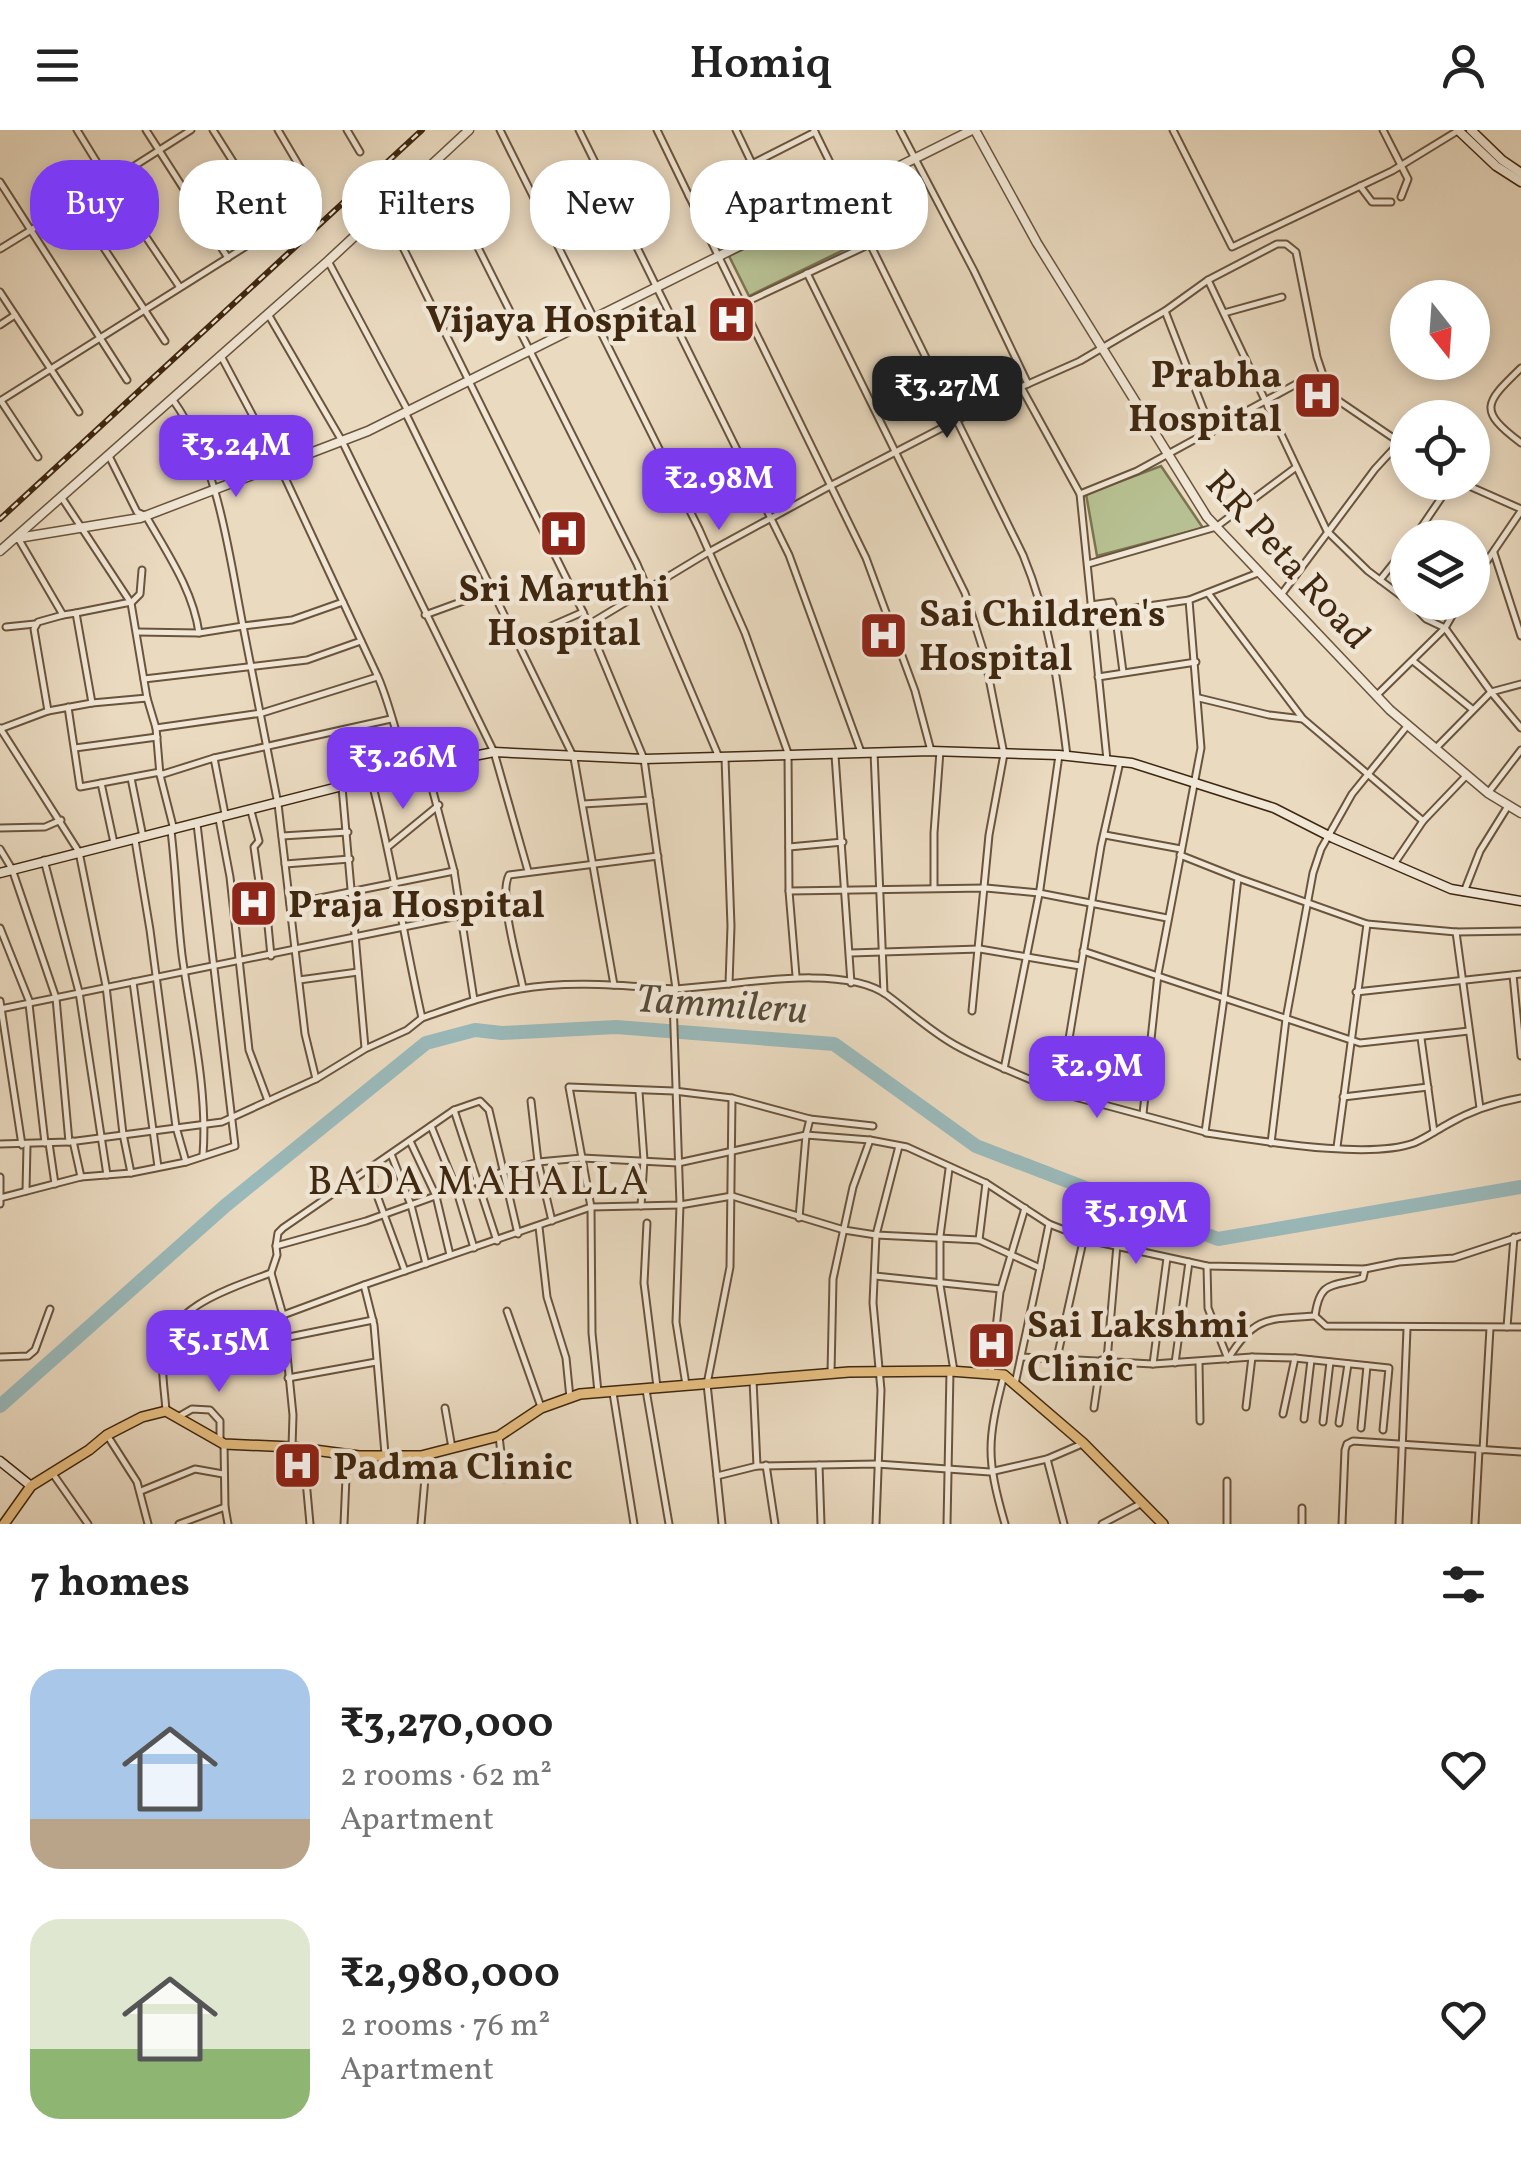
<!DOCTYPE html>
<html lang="en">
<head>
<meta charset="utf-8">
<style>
	:root { --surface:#fff; --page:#f6f6f6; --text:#222; --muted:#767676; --accent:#7c3aed }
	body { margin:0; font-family:Vollkorn,serif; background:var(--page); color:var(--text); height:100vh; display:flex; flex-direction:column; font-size:38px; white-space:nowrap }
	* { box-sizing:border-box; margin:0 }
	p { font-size:32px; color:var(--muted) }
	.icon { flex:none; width:55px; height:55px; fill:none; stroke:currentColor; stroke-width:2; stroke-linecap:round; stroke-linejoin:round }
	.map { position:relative; height:1394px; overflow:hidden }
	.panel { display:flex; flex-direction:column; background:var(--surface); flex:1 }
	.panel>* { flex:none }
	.banner { position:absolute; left:30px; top:30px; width:1000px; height:90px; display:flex; gap:20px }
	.needle { width:65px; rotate:163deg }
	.tools { position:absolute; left:1390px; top:150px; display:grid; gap:20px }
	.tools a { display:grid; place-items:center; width:100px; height:100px; border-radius:50%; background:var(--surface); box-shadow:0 5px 15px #0003; font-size:50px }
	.price { position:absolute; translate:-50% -85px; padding:0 22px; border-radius:20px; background:var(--accent); color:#fff; font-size:32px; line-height:65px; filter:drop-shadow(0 2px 5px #0008) }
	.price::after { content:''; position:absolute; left:50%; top:60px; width:30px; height:22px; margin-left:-15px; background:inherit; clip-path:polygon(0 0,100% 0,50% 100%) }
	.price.on { background:#222; color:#fff }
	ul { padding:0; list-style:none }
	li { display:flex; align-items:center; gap:30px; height:250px; padding:0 30px }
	li span { display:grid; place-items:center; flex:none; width:280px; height:200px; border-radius:30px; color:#555 }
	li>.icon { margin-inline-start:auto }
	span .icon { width:120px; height:120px; fill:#fffc; stroke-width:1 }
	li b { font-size:42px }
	h2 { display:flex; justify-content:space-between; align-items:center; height:120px; padding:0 30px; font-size:42px }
	.pill { padding:0 35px; border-radius:40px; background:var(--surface); box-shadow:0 5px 15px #0003; font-size:35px; line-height:90px }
	.pill.on { background:var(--accent); color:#fff }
	header { display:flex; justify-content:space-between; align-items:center; height:130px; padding:0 30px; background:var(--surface); font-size:45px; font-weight:600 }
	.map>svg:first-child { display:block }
	.green { fill:#b7c092; stroke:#7b7451; stroke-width:2.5 }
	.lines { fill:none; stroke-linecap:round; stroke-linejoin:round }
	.river { stroke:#9ab9ba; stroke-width:14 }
	.minor-casing { stroke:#6a543c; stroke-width:9 }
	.tertiary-casing { stroke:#6a543c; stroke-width:11 }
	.secondary-casing { stroke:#3f2810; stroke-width:11 }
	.primary-casing { stroke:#3f2810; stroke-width:12 }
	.minor { stroke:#f1e7d6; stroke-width:5 }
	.tertiary { stroke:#f1e7d6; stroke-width:8 }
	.secondary { stroke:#f1e7d6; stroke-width:8 }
	.primary { stroke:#e5bd80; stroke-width:9 }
	.rail-casing { stroke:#3f2810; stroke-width:6 }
	.rail { stroke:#f1e7d6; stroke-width:2.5; stroke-dasharray:8; stroke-linecap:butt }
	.labels { text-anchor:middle; stroke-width:9; stroke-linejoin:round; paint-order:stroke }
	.poi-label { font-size:38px; font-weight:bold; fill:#3f2810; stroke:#f1e7d6; text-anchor:start }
	.street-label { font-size:38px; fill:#3f2810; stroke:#f1e7d6 }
	.water-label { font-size:40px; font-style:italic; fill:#564c3a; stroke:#f1e7d6 }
	.neighbourhood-label { font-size:40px; letter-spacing:2.5px; fill:#3f2810; stroke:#f1e7d6 }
</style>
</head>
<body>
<header><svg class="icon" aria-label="menu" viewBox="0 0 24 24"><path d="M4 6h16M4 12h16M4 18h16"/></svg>Homiq<svg class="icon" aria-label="person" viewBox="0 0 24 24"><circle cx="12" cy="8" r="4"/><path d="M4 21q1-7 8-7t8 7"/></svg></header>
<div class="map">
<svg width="1521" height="1394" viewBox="0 0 1521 1394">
	<rect width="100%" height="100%" fill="#eadac0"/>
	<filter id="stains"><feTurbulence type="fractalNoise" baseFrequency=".002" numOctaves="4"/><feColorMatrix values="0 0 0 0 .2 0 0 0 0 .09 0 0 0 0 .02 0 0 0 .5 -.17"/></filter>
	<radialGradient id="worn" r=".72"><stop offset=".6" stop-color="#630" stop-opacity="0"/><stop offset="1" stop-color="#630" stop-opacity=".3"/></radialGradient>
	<g class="green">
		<path d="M840,73L860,112L749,166L729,126Z"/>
		<path d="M1161,336L1203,398L1097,426L1086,364Z"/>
	</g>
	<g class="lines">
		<path class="river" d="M0,1276L225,1076L426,913L475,900L502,903L616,897L834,914L976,1016L1218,1109L1521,1057"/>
		<defs>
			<g id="minor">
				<path d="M77,0L109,52L83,68L100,112L165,211"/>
				<path d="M146,0L228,128"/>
				<path d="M278,0L317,66"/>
				<path d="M347,0L360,22"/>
				<path d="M500,0L699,399L745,503L788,623L789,761L796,846"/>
				<path d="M579,0L789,425L861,622"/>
				<path d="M657,0L689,66L815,2"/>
				<path d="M736,0L781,94"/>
				<path d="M814,0L1023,425C1051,493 1058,554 1067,626"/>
				<path d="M900,0L974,141L1028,254"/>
				<path d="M1173,0L1232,117L1392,41L1459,0"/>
				<path d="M1383,0L1408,49L1401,67"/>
				<path d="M435,32L637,434L718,625"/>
				<path d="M0,52L127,250"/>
				<path d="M1360,56L1372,72H1391"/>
				<path d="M689,66L866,428L915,561L931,621"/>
				<path d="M384,79L583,482L644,629L676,859C626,856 570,850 520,859C486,865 454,877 422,888"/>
				<path d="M0,119L83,68"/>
				<path d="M328,131L408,281"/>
				<path d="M807,143L965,463L984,523L1004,624L989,705L972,881"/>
				<path d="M1208,150L1327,401L1368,441L1408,471"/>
				<path d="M179,156L109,52L191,0"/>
				<path d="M0,162L79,282"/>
				<path d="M744,173L868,115"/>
				<path d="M1165,181L1212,302"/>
				<path d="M1224,183L1282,167"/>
				<path d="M268,184L342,311L494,622L528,741"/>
				<path d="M0,195L15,185"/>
				<path d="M221,226L279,335L378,547C391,577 396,607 408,638"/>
				<path d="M1521,238C1485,273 1477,280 1521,313"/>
				<path d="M1021,257L1080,364L1107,630"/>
				<path d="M173,270C219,335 228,419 243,496L292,490L343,472"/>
				<path d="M0,271L275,98L213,0"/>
				<path d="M1,271L38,327"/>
				<path d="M405,282L574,628L614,855"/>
				<path d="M109,326L137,382L146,386C167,423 193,460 199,503L243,496L278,674L305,904L316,949"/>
				<path d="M1460,352L1521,379"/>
				<path d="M1080,364L1137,341L1298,253L1311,252L1408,318"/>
				<path d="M62,368L131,473L147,568"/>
				<path d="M18,408L63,485L76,483L92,573L147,568L156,598L160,645L174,700"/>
				<path d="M1414,408L1452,352"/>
				<path d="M1494,423L1521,506"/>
				<path d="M1088,434L1216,397L1295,338"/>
				<path d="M1380,450L1408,415"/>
				<path d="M1472,453L1521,381"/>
				<path d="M1208,463L1303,589L1423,691L1466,646"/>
				<path d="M1281,465L1375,339L1399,313"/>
				<path d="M1410,472L1426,489L1445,498L1491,562L1521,598"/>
				<path d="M131,473L140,464L142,440"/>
				<path d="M1091,475L1112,472L1115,481L1189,470"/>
				<path d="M1115,481L1123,542"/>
				<path d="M76,483L131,472"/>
				<path d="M63,485L38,492L34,499L48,581L92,573"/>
				<path d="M425,485L491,461"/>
				<path d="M588,495L707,423L830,356L1021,257L1080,231L1165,181L1208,150L1277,114H1286L1296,122L1317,227L1330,266"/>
				<path d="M6,497L35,494"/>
				<path d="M137,502L199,503"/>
				<path d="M517,511L583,482"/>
				<path d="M1413,531L1472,579"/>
				<path d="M1098,547L1196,532"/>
				<path d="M144,549L307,530L361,511"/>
				<path d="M1376,566L1445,498L1460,472"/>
				<path d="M1199,568L1269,585L1303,589"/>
				<path d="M68,577L80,657L160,642"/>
				<path d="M0,598L79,722L106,856L123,1004L131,1043"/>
				<path d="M156,598L262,583L377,547"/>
				<path d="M0,599L48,581"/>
				<path d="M75,618L157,607"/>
				<path d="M1436,618L1491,562L1521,554"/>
				<path d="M874,622L884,863"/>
				<path d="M835,625L851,853"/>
				<path d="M214,628L391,589"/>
				<path d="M426,635L454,741L474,870"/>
				<path d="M160,645L214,628L225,684"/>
				<path d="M131,648L143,707"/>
				<path d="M101,653L114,713"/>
				<path d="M342,657L365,918"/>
				<path d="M1488,663L1521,620"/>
				<path d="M583,674L650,670"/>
				<path d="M251,681L259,711L254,717L263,780L267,785L271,826"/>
				<path d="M219,689L230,747L249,920L268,971"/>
				<path d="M0,698L45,697L61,690"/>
				<path d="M171,701C176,742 177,784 182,825C191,891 208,959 203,1025"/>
				<path d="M1105,705L1181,719"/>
				<path d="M282,706L348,702"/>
				<path d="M135,710L150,800L176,997L186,1032"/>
				<path d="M389,716L439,675"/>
				<path d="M789,717L843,712"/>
				<path d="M0,719L12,739L56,868L69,1012"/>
				<path d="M44,730L79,862L107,1045"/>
				<path d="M285,734L350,729"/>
				<path d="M1394,734L1423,691"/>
				<path d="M1238,748L1367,794L1337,1017"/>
				<path d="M934,758V703L940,621"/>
				<path d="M789,761L986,758L1039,763L1167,788"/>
				<path d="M1464,762L1480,721L1508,676"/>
				<path d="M290,774L454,741"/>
				<path d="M1367,794L1456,802L1521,801"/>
				<path d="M0,798L30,873"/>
				<path d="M1456,802L1480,978"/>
				<path d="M1083,821L1224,868L1238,748L1180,725"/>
				<path d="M850,823L980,819L1080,836"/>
				<path d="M1513,845L1521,926"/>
				<path d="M299,850L358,842"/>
				<path d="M133,852L158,1037"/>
				<path d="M729,854C771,849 852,839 887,865C910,882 930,901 955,915C989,934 1025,946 1060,963L1101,716L1120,632"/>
				<path d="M523,858C518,832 498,766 509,745L658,726"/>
				<path d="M1356,862L1521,844"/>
				<path d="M0,871L22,1015"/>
				<path d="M29,874L45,1013"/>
				<path d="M0,879L507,776"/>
				<path d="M1421,908L1434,1002"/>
				<path d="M1004,939L1040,759L1059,625"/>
				<path d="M639,962L644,1030L641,1076"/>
				<path d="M1060,963L1205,1002L1224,868L1360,913L1469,901"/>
				<path d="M1343,967L1428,957"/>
				<path d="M732,968L730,1137L707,1254L717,1346L757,1336L877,1334L990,1342L1047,1329L1082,1314"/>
				<path d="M531,971L538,1032L552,1091"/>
				<path d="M454,980L480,971L489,980L518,1104"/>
				<path d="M1143,984L1158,844L1201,618L1189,470L1258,443"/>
				<path d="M431,996L456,1058L474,1118"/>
				<path d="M1206,1003C1257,1010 1367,1030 1414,1013C1426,1008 1437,1000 1448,994C1472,980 1494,973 1521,968"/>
				<path d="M870,1010L907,1017L986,1053L1049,1094L1093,1111L1207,1136L1365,1139L1363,1148C1333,1157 1320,1149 1315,1186C1268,1189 1254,1186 1228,1229"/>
				<path d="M73,1011L81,1047"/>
				<path d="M410,1011L436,1066L450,1125"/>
				<path d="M49,1013L55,1054"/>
				<path d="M1271,1013L1286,889L1313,743L1321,719L1352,664L1408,595"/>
				<path d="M0,1014L69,1012L222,992L316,949L365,919L407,900L422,888C404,808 392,728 371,649"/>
				<path d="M391,1024L411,1075L426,1134"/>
				<path d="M949,1039L940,1106V1155L954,1241"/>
				<path d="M368,1041L405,1141"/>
				<path d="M0,1047V1074"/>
				<path d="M26,1061L27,1015"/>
				<path d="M0,1068L81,1047L131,1043L186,1032L235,1016L197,694"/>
				<path d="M799,1088L806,1005L810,989"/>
				<path d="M647,1093L644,1153L657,1257"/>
				<path d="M539,1097L547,1167L566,1228L570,1268"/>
				<path d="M979,1110L986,1053"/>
				<path d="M276,1116L278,1103L283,1098L454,980L497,1111"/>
				<path d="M1207,1136L1208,1178L1228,1229"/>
				<path d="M1040,1138L1049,1094"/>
				<path d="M1365,1139L1399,1132L1454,1128L1521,1106"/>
				<path d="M271,1143L283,1185L293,1285L292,1317"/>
				<path d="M875,1146L1001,1159"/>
				<path d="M364,1155L591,1077L680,1075L732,1066L844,1100L876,1105L979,1110L1040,1138L1015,1254"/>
				<path d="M507,1181L541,1277"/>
				<path d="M283,1185L364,1155L374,1195L385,1324"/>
				<path d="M1315,1186L1326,1196L1521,1197"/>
				<path d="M1507,1197L1514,1107"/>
				<path d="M284,1208L373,1190"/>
				<path d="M0,1227L28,1226L35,1220L50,1179"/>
				<path d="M1021,1227L1153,1234L1252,1227L1295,1228L1389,1238L1383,1300"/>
				<path d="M1057,1228L1084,1107"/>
				<path d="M1107,1230L1117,1115"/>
				<path d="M1199,1232L1200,1291"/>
				<path d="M1175,1233L1189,1132"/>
				<path d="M1153,1234L1167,1128"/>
				<path d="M991,1244L1000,1162L1025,1078"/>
				<path d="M1004,1245C987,1311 986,1328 1005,1394"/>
				<path d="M288,1248L376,1232"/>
				<path d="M753,1250L757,1336"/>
				<path d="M686,1255L676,1192L680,1075L673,869L676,859L729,854L731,796L725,628"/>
				<path d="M646,1260L669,1394"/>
				<path d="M598,1262L592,1203L591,1077L569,957L674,961L732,968L810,989L873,996"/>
				<path d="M613,1263L634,1394"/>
				<path d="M1246,1277L1252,1227"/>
				<path d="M445,1278L452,1318"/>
				<path d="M1094,1278L1101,1230"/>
				<path d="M166,1281C165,1263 161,1243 163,1225C167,1176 234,1157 271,1143L277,1125L276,1116L366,1091L502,1042L538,1032L582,1028L678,1033L806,1005L870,1010L853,1057L833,1149L831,1243"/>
				<path d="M1283,1284L1295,1228"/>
				<path d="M178,1287L192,1279L210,1280L220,1291V1309"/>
				<path d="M1304,1289L1311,1230"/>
				<path d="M1323,1292L1330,1232"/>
				<path d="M1339,1293L1348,1234"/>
				<path d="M1361,1298L1367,1236"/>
				<path d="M107,1305L137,1352L148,1394"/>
				<path d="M499,1306L504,1349"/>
				<path d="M303,1318L310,1394"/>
				<path d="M1483,1320L1490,1198"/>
				<path d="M1047,1329L1064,1394"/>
				<path d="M766,1335L775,1394"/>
				<path d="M819,1335L821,1394"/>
				<path d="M53,1344L88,1394"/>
				<path d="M717,1346L722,1394"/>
				<path d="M141,1361L195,1339L223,1344"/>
				<path d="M225,1377L228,1394"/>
				<path d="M1302,1378V1394"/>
				<path d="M179,1394L225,1377L224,1314"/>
				<path d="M344,1394L347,1324"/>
				<path d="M421,1394L427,1325"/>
				<path d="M876,1394L881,1260L873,1173L876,1105L899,1016"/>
				<path d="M947,1394L950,1241"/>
				<path d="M1102,1394L1142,1373"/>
				<path d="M1227,1394V1351"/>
				<path d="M1342,1394L1345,1320L1347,1314L1353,1311L1521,1322"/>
				<path d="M1399,1394L1407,1199"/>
				<path d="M1475,1394L1479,1320"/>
			</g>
			<g id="tertiary">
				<path d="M975,0L1037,113L1207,387L1390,580L1488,663L1521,683"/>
				<path d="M18,408L140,388L368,301L972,0"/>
				<path d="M0,421L328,131L469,0"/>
			</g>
			<g id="secondary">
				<path d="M1458,0L1496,36L1521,52"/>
				<path d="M1471,0L1502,30L1521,43"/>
				<path d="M0,743L409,639L494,622L644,629L931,621L1059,625L1132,633L1274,678L1333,708L1451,759L1521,771"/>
				<path d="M0,1331L31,1356"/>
			</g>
			<path id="primary" d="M4,1394L31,1356L89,1320L107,1305L142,1287L166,1281L224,1314L292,1317L359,1326H421L499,1306L541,1278L580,1264L849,1242L950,1241L1004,1245L1083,1313L1163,1394"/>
		</defs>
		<use href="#minor" class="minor-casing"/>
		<use href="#tertiary" class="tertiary-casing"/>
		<use href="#secondary" class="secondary-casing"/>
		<use href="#primary" class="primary-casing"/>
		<use href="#minor" class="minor"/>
		<use href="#tertiary" class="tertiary"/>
		<use href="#secondary" class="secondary"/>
		<use href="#primary" class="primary"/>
		<defs>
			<path id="rail" d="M0,389L422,0"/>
		</defs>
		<use href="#rail" class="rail-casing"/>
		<use href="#rail" class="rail"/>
	</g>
	<defs>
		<symbol id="hospital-square" viewBox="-11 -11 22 22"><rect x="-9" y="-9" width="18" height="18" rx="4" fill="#8f2418" stroke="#f1e7d6"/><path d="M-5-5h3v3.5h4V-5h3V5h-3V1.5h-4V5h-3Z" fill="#fff"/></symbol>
	</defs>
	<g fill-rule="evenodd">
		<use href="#hospital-square" x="704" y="162" width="55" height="55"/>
		<use href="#hospital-square" x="1290" y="238" width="55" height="55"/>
		<use href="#hospital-square" x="536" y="376" width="55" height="55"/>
		<use href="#hospital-square" x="856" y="478" width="55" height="55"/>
		<use href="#hospital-square" x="226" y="746" width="55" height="55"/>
		<use href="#hospital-square" x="964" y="1188" width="55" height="55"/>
		<use href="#hospital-square" x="270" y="1308" width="55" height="55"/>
	</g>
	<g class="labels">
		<g class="poi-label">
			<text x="697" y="202" text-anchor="end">Vijaya Hospital</text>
			<text x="1282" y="257" text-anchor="end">Prabha<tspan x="1282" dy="44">Hospital</tspan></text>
			<text x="564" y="471" text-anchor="middle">Sri Maruthi<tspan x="564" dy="44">Hospital</tspan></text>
			<text x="919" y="496">Sai Children's<tspan x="919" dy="44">Hospital</tspan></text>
			<text x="288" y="787">Praja Hospital</text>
			<text x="1027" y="1207">Sai Lakshmi<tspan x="1027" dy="44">Clinic</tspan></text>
			<text x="333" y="1349">Padma Clinic</text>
		</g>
		<g class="street-label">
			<text transform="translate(1289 429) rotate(48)" y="13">RR Peta Road</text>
		</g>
		<g class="water-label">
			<text transform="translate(722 873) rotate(4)" y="14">Tammileru</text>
		</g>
		<g class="neighbourhood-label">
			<text x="479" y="1064">BADA MAHALLA</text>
		</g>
	</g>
	<rect width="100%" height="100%" filter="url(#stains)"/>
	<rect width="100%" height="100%" fill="url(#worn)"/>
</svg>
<div class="tools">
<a><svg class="needle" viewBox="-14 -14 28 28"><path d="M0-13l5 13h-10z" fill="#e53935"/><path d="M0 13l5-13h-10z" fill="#767676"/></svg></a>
<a><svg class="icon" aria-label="locate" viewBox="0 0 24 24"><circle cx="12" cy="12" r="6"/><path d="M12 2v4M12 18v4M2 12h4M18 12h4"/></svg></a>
<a><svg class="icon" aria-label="layers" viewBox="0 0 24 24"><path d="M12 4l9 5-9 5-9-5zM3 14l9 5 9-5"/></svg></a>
</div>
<b class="price on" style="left:947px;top:311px">₹3.27M</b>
<b class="price" style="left:236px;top:370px">₹3.24M</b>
<b class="price" style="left:719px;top:403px">₹2.98M</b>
<b class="price" style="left:403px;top:682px">₹3.26M</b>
<b class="price" style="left:1097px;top:991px">₹2.9M</b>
<b class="price" style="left:1136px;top:1137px">₹5.19M</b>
<b class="price" style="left:219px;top:1265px">₹5.15M</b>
<div class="banner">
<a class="pill on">Buy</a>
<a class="pill">Rent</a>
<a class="pill">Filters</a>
<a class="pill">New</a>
<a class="pill">Apartment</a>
</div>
</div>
<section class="panel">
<h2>7 homes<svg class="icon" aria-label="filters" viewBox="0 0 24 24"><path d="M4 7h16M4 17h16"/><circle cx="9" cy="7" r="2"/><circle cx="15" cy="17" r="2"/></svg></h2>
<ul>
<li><span style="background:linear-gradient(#a9c7e8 75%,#b9a48a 0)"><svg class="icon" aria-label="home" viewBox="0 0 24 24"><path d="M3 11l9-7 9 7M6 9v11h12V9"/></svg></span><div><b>₹3,270,000</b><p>2 rooms · 62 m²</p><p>Apartment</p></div><svg class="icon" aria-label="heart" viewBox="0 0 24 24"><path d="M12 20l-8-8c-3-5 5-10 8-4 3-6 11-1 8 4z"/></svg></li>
<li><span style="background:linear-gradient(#dfe7d0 65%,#8fb573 0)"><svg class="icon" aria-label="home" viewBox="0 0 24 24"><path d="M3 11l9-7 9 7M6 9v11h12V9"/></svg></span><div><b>₹2,980,000</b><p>2 rooms · 76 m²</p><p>Apartment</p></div><svg class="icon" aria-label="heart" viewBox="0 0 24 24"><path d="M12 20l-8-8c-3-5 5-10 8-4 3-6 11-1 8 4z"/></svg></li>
</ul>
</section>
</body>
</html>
